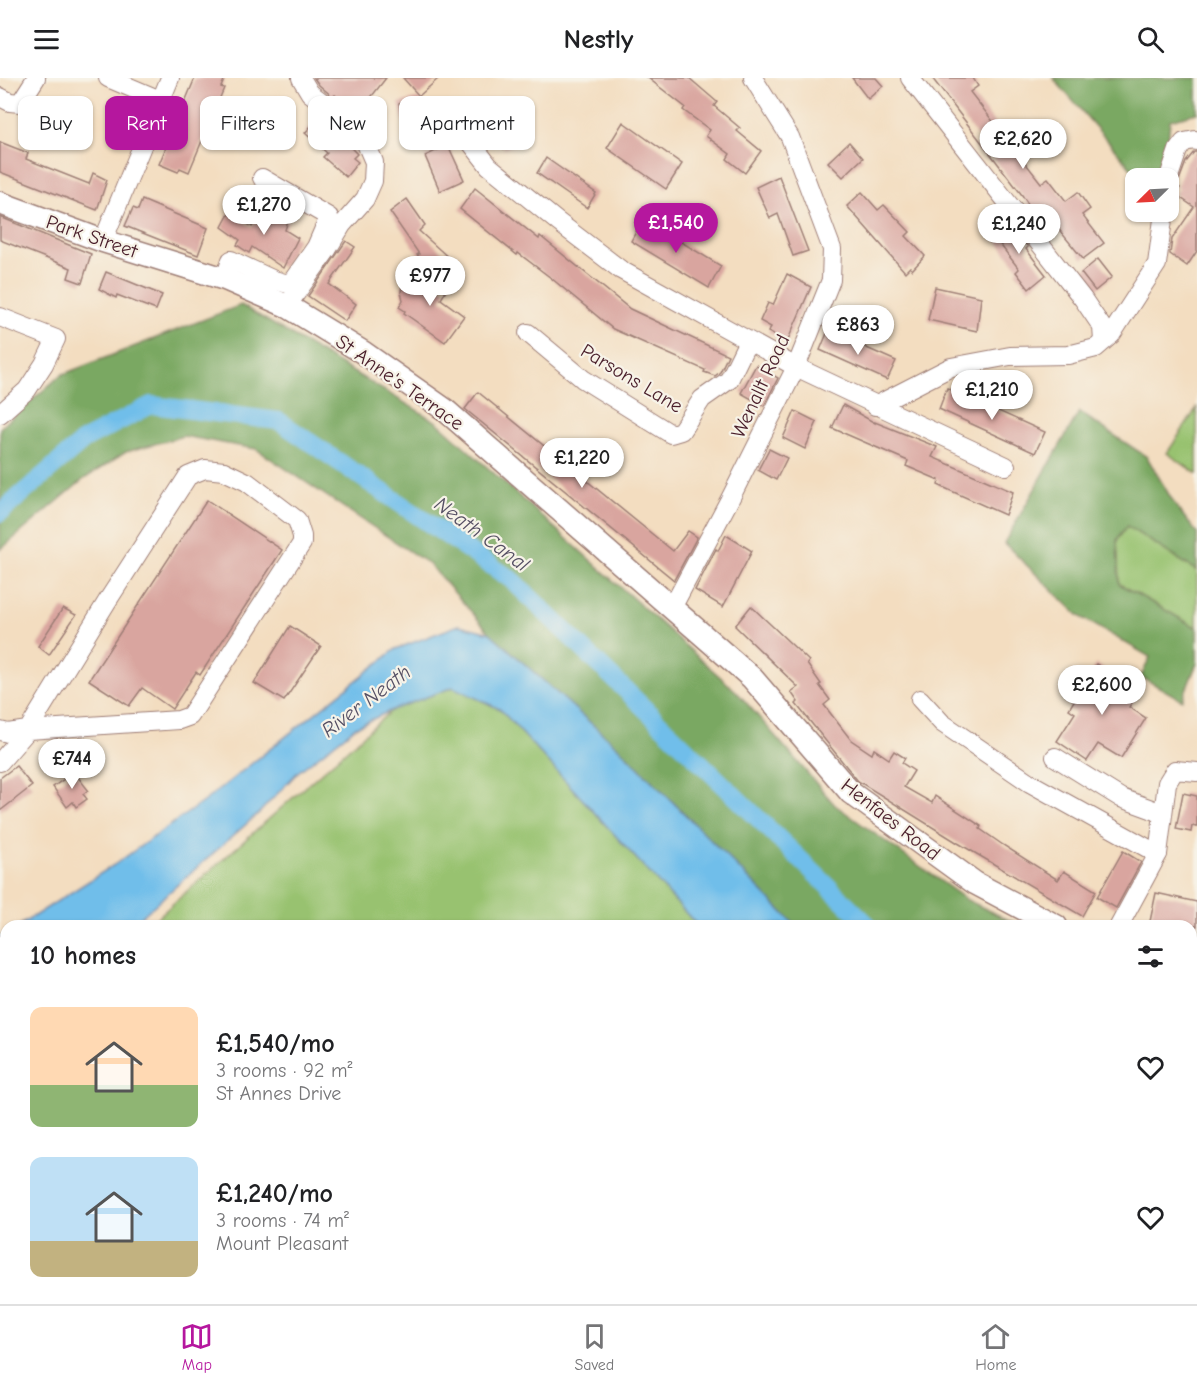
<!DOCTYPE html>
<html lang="en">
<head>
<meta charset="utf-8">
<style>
	:root { --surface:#fff; --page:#f2f2f2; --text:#202124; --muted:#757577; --line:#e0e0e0; --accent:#b5179e }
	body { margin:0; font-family:"Comic Neue",sans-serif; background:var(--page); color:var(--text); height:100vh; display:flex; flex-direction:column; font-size:22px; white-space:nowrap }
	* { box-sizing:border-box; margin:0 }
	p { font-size:20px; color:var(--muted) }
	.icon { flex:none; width:33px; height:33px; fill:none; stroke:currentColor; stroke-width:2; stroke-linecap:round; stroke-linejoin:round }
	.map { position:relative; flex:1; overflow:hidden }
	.drawer { position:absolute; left:0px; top:842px; width:1197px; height:386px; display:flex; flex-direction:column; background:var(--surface); border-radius:18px 18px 0 0; box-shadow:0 2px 4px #0004 }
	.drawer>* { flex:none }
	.guide { position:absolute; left:18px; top:18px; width:600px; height:54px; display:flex; gap:12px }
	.needle { width:39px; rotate:246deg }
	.fabs { position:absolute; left:1125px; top:90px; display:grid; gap:12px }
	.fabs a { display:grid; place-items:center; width:54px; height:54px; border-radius:12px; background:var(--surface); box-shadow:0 2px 4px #0004; font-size:30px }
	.price { position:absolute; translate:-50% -51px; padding:0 14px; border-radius:21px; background:#fff; color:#222; font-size:20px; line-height:39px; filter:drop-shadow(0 2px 3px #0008) }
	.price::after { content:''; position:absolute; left:50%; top:36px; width:18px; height:14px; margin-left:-9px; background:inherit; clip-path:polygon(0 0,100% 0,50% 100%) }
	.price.on { background:var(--accent); color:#fff }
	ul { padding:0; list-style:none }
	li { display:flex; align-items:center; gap:18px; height:150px; padding:0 30px }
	li span { display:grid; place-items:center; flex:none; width:168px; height:120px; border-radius:12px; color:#555 }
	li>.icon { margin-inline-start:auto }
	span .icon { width:72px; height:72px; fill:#fffc; stroke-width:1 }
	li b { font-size:26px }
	h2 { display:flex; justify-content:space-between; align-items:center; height:72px; padding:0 30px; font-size:26px }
	.chip { padding:0 21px; border-radius:12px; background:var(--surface); box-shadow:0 2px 4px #0004; font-size:21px; line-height:54px }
	.chip.on { background:var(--accent); color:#fff }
	header { display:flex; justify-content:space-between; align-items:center; height:78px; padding:0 30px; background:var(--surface); font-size:27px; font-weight:600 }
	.tab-bar { display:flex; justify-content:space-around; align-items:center; height:84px; border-top:2px solid var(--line); background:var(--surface); font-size:16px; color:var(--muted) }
	.tab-bar a { display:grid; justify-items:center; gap:3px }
	.tab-bar .on { color:var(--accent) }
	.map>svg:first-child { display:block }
	.green { fill:#98c26f; stroke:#71704d; stroke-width:1.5 }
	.forest { fill:#7aa862; stroke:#626446; stroke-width:1.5 }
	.water { fill:#6fbeea; stroke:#5c6e8a; stroke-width:1.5 }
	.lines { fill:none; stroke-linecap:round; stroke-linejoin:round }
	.canal { stroke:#6fbeea; stroke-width:18 }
	.building { fill:#d9a59f }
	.minor-casing { stroke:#9e7e76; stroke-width:20 }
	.major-casing { stroke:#9e7e76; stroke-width:25 }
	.minor { stroke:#fff; stroke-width:18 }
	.major { stroke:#fff; stroke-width:22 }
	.rail-casing { stroke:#4a1f2b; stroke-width:7 }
	.rail { stroke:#f7f3e8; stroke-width:4.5; stroke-dasharray:14; stroke-linecap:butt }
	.labels { text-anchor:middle; stroke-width:4.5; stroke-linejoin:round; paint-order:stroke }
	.street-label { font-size:20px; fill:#4a1f2b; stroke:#f7f3e8 }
	.water-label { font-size:21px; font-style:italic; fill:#554f64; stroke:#f7f3e8 }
</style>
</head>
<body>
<header><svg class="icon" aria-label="menu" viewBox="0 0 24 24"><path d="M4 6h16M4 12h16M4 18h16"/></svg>Nestly<svg class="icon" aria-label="search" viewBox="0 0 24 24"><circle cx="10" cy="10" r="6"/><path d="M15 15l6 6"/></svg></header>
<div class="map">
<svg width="1197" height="1226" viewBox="0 0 1197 1226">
	<rect width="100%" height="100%" fill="#f7f3e8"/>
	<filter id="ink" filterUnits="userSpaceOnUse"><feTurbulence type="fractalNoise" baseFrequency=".0167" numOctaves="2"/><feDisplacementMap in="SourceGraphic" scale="12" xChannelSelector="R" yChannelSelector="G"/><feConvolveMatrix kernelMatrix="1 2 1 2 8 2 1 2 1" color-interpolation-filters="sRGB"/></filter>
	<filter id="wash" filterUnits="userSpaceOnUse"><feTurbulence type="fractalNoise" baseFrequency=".008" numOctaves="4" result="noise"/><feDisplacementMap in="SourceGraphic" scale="24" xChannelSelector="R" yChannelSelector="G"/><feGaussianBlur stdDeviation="1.35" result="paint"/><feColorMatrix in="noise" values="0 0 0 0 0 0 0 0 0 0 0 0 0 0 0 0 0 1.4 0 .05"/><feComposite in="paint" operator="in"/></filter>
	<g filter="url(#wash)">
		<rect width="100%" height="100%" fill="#f3ddc0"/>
		<g class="green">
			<path d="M1197,330V396L1167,375Z"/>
			<path d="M1127,448L1197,493V550L1119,506L1117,462Z"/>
			<path d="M453,609L500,631L697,847L152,848L150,846L392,632Z"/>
		</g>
		<g class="forest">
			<path d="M1053,0H1197V35L1170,42L1165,100H1140Z"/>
			<path d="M241,227L437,344L737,614L835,727L967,822L1019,847H795L622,673L490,555L430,487L256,371L183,358L126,374L84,401L0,472V350L61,297Z"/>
			<path d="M1079,334L1147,379L1175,427L1197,455V493L1127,448L1117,462L1119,506L1197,550V585L1182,622L1141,599L1150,579L1079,538L1004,465Z"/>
			<path d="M1191,1007L1197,1010V1226H1178L1173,1221H1191Z"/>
			<path d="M303,1221H1079L1084,1226H310Z"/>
		</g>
		<g class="water">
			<path d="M459,547L490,555L622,673L795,847H697L500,631L453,609L392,632L356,649L298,694L260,734L132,847H20L114,787L207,721L396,571Z"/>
			<path d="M6,856V970L0,977V859Z"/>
			<path d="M1080,1221H1173L1178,1226H1085Z"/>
		</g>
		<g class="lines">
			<g class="canal">
				<path d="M0,435L84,362L151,327L279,343L512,502L869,848"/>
				<path d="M1191,1116L1197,1120"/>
				<path d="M5,1126L6,1127"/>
				<path d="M125,1221L131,1226"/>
			</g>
		</g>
		<g id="blocks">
			<g class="building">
				<path d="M195,0H225L221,9L224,10L189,94L180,90L178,94L159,86Z"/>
				<path d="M314,0H386L358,36L335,17L333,19L319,7Z"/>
				<path d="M403,0H439L419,18Z"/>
				<path d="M648,0H689L717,24L714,28L740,50L737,53L761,73L745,95L727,81L730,76L706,58L710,52L683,32L685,29Z"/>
				<path d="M852,0H876L883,8L868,21Z"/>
				<path d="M932,0H973L978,8L970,14L1041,105L1048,100L1066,123L1078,114L1090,131L1082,137L1104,165L1083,181L1043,132L1034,140L1025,129L1028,126L1022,117Z"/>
				<path d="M420,20L425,44L405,50L399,25Z"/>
				<path d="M511,24L527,61L504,71L488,33Z"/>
				<path d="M320,38L357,76L353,80L358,84L346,99L323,79L327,75L305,55Z"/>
				<path d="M623,44L682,86L666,111L607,70Z"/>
				<path d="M0,64L28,75L26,81L89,106L93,95L107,102L97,132L0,94Z"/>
				<path d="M849,64L863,80L843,99L828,84Z"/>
				<path d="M448,67L464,102L440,113L425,78Z"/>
				<path d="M1194,74H1197V173L1187,188L1170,176L1172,161L1194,129L1175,116L1180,110L1177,108L1186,84Z"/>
				<path d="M546,80L596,115L587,130L537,95Z"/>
				<path d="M779,98L808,173L793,178L778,136L770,140L756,109Z"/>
				<path d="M475,110L539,161L540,158L630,231L728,277L720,294L715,298L704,294L705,292L613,251L551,200L518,175L517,177L460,131Z"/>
				<path d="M862,114L878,132L884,127L910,154L906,158L925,178L912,192L910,189L905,194L847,128Z"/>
				<path d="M407,121L425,147L419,153L450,181L438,196L417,177L419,176L390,134Z"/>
				<path d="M142,122L208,150L198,177L125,148L133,130L138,132Z"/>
				<path d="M270,131L288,143L285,152L298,160L283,190L252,169L249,175L237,167L240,162L222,149L230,134L252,149L255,144L261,146Z"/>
				<path d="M0,139L91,176L82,205L68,200L71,190L0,162Z"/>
				<path d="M643,141L721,188L709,210L631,163Z"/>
				<path d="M1007,143L1028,169L1026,171L1046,197L1029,211L1016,194L1019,191L992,156Z"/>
				<path d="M346,163L355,169L329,206L356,226L345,243L308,218Z"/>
				<path d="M1098,181L1112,199L1095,213L1081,195Z"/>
				<path d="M106,194L162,217L156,232L117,217L116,220L99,211Z"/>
				<path d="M423,195L446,213L441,221L464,238L445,264L404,235L405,233L399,229L403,222L401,214L402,208L408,204H417Z"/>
				<path d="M787,196L811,209L787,264L768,254L771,249L760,243L768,225L773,227Z"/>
				<path d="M935,209L981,219L977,253L928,242Z"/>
				<path d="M828,253L896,283L887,302L820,272Z"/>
				<path d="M756,287L778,300L764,328L741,315Z"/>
				<path d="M947,310L1045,354L1035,375L939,331Z"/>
				<path d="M478,314L673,473L688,453L697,459L674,502L465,331Z"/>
				<path d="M843,327L875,345V344L937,369L932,379L1013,414L1005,437L938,407L939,402L906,388L908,383L832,350Z"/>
				<path d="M795,333L817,344L805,371L783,360Z"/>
				<path d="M769,371L787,380L776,402L758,392Z"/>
				<path d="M207,422L282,472L200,597L196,594L172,631L142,610L129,628L89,602Z"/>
				<path d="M726,457L752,473L723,529L695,512L716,471L718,473Z"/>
				<path d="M751,528L809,583L807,586L821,606L819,607L830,622L824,627L851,662L872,676L874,671L889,681L894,673L905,680L902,685L914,693L904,709L932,725L935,718L981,748L980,751L1003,767L1058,802L1064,793L1096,813L1082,838L958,765L858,703L796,626L798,624L791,614L798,609L735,548Z"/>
				<path d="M63,530L76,537L49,577L38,568Z"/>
				<path d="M290,548L321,568L284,623L254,605Z"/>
				<path d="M1096,586L1139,613L1129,629L1146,640L1121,680L1098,666L1087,683L1057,663L1075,635L1069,631Z"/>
				<path d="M16,688L32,708L0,733V700Z"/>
				<path d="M74,694L88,712L83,716L87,721L76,729L73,724L67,729L53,709Z"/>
				<path d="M1183,715L1197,718V749L1192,748L1191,754L1176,751Z"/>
				<path d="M1123,773L1141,784L1116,830L1097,819Z"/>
				<path d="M1156,815L1197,824V848H1149Z"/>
			</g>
		</g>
	</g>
	<g filter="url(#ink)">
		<use href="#blocks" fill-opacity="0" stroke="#9e7e76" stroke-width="1.5"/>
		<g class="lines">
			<defs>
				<g id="minor">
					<path d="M108,0L160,22"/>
					<path d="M910,0L1083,221L1102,249L1103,263"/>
					<path d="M0,19L10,24L20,25L36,0"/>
					<path d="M454,43L489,88L558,144L621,192L796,289L1006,388"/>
					<path d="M1168,102L1178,72L1184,64L1195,62L1197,63"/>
					<path d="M103,163L170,0"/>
					<path d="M225,201L231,182L274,202L288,206L293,202L316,169L329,139L262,100"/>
					<path d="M287,228L327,172L342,147L365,121L373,103L374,84L361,54L310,15L301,0"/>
					<path d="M0,239L56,261L44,286L27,312L0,336"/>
					<path d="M528,255L583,301L671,356L681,353L702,321L729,302L748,263"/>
					<path d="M875,328L951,289L1010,278L1068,277L1096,270L1111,257L1157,186L1164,134"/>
					<path d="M672,530L731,419L796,289L831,202L832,171L790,59L753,0"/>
					<path d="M920,621L942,645L1030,705L1158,776"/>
					<path d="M0,653L8,655L28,652L179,642L190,638L302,465V458L297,442L247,404L224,393L205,391L188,398L108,522L28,652L0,684"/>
					<path d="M1055,679L1121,720L1162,735"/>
					<path d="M1119,848L1158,776L1167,705L1175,692L1197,694"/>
					<path d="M6,1020V1079"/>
					<path d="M0,1107L6,1097"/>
					<path d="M0,1210L6,1212"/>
					<path d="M32,1221L47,1226"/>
					<path d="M161,1221L167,1226"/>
				</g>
				<g id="major">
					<path d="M0,125L103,163L225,201L287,228L364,275L444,331L752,600L851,715L975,805L1056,848"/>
					<path d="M0,870L6,876"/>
					<path d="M1191,886L1197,888"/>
					<path d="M712,1226C722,1220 732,1220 742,1226"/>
				</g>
			</defs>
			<use href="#minor" class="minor-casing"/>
			<use href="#major" class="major-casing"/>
			<use href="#minor" class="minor"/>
			<use href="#major" class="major"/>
			<defs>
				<g id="rail">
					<path d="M0,992L6,996"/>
					<path d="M337,1221L344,1226"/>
				</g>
			</defs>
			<use href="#rail" class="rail-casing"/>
			<use href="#rail" class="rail"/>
		</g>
	</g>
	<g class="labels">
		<g class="street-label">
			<text transform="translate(92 158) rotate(19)" y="7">Park Street</text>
			<text transform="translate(632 300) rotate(31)" y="7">Parsons Lane</text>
			<text transform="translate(400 304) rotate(35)" y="7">St Anne's Terrace</text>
			<text transform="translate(760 308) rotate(-65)" y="7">Wenallt Road</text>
			<text transform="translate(891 741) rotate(38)" y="7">Henfaes Road</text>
		</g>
		<g class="water-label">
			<text transform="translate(482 456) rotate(36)" y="7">Neath Canal</text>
			<text transform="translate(366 623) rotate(-37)" y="7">River Neath</text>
		</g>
	</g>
</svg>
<div class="fabs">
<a><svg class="needle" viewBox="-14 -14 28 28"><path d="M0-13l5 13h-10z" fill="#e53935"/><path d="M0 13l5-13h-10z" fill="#757577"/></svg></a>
</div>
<b class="price" style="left:1023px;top:92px">£2,620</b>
<b class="price" style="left:264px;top:158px">£1,270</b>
<b class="price on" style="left:676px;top:176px">£1,540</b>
<b class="price" style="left:1019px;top:177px">£1,240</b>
<b class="price" style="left:430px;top:229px">£977</b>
<b class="price" style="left:858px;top:278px">£863</b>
<b class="price" style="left:992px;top:343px">£1,210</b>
<b class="price" style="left:582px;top:411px">£1,220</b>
<b class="price" style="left:1102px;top:638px">£2,600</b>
<b class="price" style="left:72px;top:712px">£744</b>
<div class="guide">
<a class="chip">Buy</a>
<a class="chip on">Rent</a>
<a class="chip">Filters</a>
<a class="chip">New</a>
<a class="chip">Apartment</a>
</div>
<section class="drawer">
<h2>10 homes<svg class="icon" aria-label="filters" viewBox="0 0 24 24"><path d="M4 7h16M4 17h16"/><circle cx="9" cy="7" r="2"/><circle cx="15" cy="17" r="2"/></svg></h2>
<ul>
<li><span style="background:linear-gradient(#ffd9b3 65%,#8fb573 0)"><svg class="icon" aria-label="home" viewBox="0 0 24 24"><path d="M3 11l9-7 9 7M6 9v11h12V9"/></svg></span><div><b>£1,540/mo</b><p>3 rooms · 92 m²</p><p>St Annes Drive</p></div><svg class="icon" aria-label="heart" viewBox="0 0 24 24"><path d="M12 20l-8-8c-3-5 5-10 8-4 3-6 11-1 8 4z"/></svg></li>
<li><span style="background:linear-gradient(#bfe0f5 70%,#c2b280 0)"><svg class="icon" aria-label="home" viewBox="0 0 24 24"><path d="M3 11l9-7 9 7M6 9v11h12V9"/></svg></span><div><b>£1,240/mo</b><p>3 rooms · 74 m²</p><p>Mount Pleasant</p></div><svg class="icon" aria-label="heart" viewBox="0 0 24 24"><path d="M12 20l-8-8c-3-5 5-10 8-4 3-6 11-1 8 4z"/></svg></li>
</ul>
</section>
</div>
<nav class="tab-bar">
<a class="on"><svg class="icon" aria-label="map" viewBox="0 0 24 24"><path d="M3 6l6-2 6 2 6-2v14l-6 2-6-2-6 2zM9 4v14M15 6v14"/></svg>Map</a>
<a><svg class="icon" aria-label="saved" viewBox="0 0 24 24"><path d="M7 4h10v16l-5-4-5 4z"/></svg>Saved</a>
<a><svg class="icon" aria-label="home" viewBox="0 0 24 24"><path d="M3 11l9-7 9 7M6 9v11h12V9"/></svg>Home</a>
</nav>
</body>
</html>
